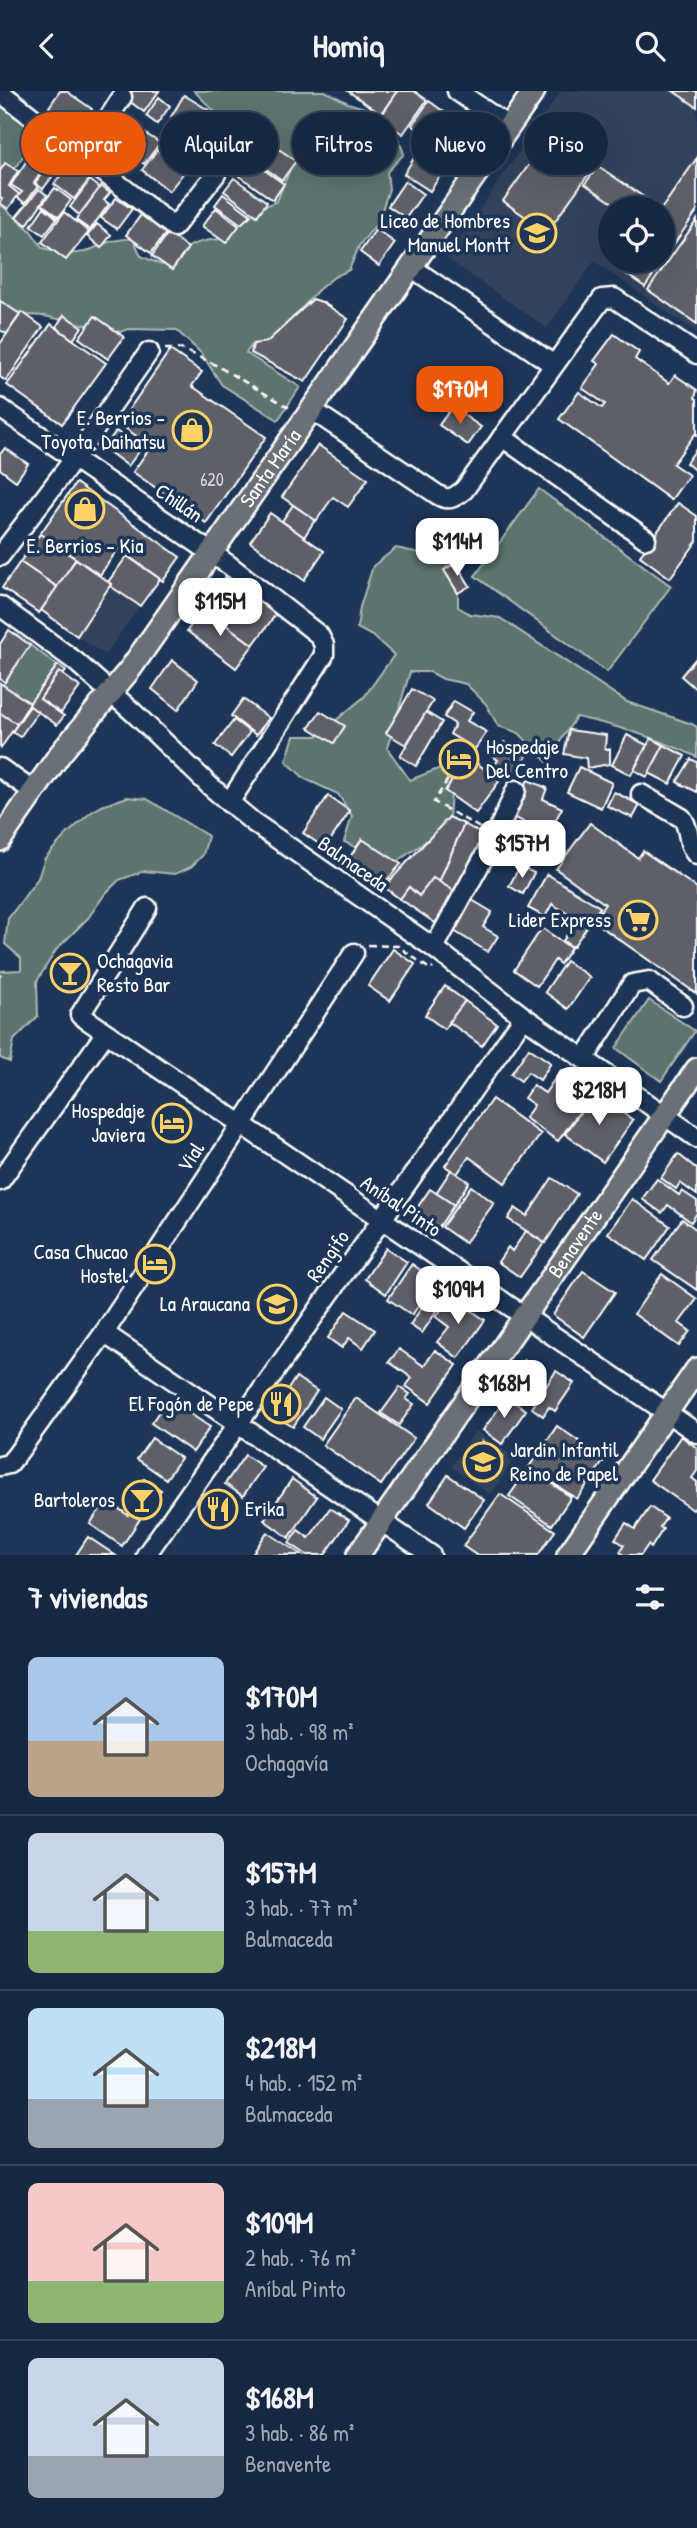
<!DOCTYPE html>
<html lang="es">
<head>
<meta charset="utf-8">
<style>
	:root { --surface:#162841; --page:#1f3048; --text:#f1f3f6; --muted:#9ea6b1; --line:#35445a; --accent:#ea580c }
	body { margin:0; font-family:"Patrick Hand",sans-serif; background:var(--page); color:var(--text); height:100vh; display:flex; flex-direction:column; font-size:26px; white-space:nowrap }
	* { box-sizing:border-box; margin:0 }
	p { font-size:23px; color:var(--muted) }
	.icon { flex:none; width:38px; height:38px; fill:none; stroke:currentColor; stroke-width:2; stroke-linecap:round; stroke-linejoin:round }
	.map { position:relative; height:1464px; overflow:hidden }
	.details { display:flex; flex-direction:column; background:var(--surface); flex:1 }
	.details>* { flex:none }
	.top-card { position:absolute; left:21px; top:21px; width:656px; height:63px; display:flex; gap:14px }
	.controls { position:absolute; left:598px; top:105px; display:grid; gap:14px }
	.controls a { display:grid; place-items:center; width:77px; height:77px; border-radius:50%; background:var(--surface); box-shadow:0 7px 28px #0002,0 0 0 2px var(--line); font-size:35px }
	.price { position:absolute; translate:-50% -60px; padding:0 16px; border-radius:14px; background:#fff; color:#222; font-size:23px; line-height:46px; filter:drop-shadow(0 2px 4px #0008) }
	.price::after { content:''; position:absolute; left:50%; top:42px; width:21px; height:16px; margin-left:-10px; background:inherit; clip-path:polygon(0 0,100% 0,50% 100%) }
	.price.on { background:var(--accent); color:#fff }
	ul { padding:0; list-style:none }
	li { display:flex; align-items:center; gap:21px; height:175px; padding:0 28px }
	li+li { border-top:2px solid var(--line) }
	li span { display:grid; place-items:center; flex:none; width:196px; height:140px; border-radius:10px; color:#555 }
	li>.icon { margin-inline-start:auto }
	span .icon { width:84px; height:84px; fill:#fffc; stroke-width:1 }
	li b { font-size:30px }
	h2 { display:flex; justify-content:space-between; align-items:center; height:84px; padding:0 28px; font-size:30px }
	.pill { padding:0 24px; border-radius:32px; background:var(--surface); box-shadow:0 7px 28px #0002,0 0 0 2px var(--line); font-size:24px; line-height:63px }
	.pill.on { background:var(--accent); color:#fff }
	header { display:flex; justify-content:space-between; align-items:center; height:91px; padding:0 28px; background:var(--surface); font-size:32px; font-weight:700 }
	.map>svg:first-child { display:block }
	.built { fill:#30425c; fill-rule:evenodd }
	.green { fill:#5c736e; stroke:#aeb9b6; stroke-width:2 }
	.building { fill:#5e5f68; stroke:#fff; stroke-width:2 }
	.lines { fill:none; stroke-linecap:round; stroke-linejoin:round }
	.minor-casing { stroke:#fff; stroke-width:23 }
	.major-casing { stroke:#fff; stroke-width:26 }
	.path { stroke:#fff; stroke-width:2.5; stroke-dasharray:7 5; stroke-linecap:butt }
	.minor { stroke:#1d3557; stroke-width:18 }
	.major { stroke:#6a7074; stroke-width:21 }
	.labels { text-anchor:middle; stroke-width:7; stroke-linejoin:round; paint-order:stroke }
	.number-label { font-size:18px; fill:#d7d7d9 }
	.poi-label { font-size:21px; fill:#fff; stroke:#1d3557; text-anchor:end }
	.street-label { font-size:21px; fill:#fff; stroke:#1d3557 }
</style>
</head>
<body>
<header><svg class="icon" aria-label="back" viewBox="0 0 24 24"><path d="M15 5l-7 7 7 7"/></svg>Homiq<svg class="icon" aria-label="search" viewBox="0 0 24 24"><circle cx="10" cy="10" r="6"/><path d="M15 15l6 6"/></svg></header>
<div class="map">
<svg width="697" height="1464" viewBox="0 0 697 1464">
	<rect width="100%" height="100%" fill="#1d3557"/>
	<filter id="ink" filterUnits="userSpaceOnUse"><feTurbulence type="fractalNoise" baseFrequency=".0143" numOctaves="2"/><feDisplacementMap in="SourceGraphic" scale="14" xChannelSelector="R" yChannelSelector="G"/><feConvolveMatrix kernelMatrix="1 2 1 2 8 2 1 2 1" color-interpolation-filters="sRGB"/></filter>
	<g filter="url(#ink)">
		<g class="built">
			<path d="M561,0H697V242L594,170L547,237L446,167ZM611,117H663V170H611Z"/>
			<path d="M110,495L140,515L105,564L77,545Z"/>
			<path d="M475,1340L515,1366L491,1404L451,1376Z"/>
		</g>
		<g class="green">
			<path d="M194,0H325L348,12L368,18L377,32L399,48L404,63L387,81L389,98L378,131L359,155L349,179L334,186L318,199L292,228L277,252L252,254L246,262L300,296L278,329L222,294L201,262L176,239L129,238L120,241L44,225L27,224L16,221L0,210V113L30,139L43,157L68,163L85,161L111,150L133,147L141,165L162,174C189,153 196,149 231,147L237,127L277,110L292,73L275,58L220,26Z"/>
			<path d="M0,14L38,41L16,76L0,86Z"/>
			<path d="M539,398L671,495L607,581L475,485Z"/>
			<path d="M440,436L462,444L472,457L444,479L458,502V516L470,523L500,527L627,611L692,633L697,636V666C657,647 619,635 576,626L547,671L519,642L498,635L486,613L466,593L443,588L430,581H410L387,657L410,689L453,672L449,729L421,754L393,773L344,751L352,725L338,703L305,688L286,670L294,645H317L364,606L394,564L374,546L357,537L360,516L373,475L396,457L420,462Z"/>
			<path d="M30,554L57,574L30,612L3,594Z"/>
			<path d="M127,706L147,708L208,745L203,764L191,776L175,783L144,780L119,789L105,803L88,827L56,859L37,890L38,925L14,949L10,971L0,967V880L21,879V867L5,853L8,828L38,787L45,767L65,745L90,722L102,715Z"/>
			<path d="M649,909L695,940L661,990L616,957Z"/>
		</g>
		<g class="building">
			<path d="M60,0H66L92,18L79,37L49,16Z"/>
			<path d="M130,0H159L144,21L125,7Z"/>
			<path d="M348,0H397L381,23Z"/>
			<path d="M398,0H414L427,9L403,43L379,28Z"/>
			<path d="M673,0H697V16Z"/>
			<path d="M184,4L215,23L202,44L171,26Z"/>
			<path d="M159,6L170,15L157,33L146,25Z"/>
			<path d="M429,10L450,25L432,49L412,34Z"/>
			<path d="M218,27L239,43L223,64L203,49Z"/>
			<path d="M116,30L137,43L124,63L103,49Z"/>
			<path d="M559,32L603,63L547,141L503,110Z"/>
			<path d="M40,41L58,55L47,71L28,57Z"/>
			<path d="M143,41L160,52L144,73L128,62Z"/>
			<path d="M168,42L180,51L172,62L160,52Z"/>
			<path d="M438,42L453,54L442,70L426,59Z"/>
			<path d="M266,49L296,70L282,89L252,68Z"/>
			<path d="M421,56L448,73L430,100L404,83Z"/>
			<path d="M61,57L69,63L43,98L35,92Z"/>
			<path d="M157,59L185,80L169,100L142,79Z"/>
			<path d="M31,63L46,74L34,92L38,96L25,112L17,106L22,101L11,94Z"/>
			<path d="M697,67V120L663,169L662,117Z"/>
			<path d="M249,68L284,93L273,109L238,84Z"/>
			<path d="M72,69L92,85L74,108L54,93Z"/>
			<path d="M5,72L18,80L9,95L19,103L8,118L0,112L2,108L0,106V80Z"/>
			<path d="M598,75L660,117H620L585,93Z"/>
			<path d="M234,87L267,111L257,125L224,100Z"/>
			<path d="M90,89L100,97L79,124L70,116Z"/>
			<path d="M405,90L423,103L406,127L388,115Z"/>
			<path d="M101,95L110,102L104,109L109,113L90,139L76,129Z"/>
			<path d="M55,97L71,109L59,126L42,113Z"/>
			<path d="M39,98L47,104L27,134L16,126Z"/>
			<path d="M223,103L251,124L241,133L215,114Z"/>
			<path d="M116,107L132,118L117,138L101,127Z"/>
			<path d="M44,116L57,127L44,144L31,135Z"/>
			<path d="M216,117L239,135L226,152L202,135Z"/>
			<path d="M64,121L89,141L66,169L42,151Z"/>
			<path d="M141,124L166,142L151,162L126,144Z"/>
			<path d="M697,129V233L648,199Z"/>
			<path d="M97,133L111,144L101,157L87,145Z"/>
			<path d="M376,138L395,152L379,175L360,161Z"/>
			<path d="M168,142L188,157L172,179L152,165Z"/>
			<path d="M625,170H663L645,196L619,178Z"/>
			<path d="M313,208L322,211L348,228L305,291L251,262L253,253L267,251Z"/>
			<path d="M0,210L20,223L7,243L0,239Z"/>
			<path d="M22,221L43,236L6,290L0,286V253Z"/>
			<path d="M64,224L82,236L73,249L56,236Z"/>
			<path d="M95,225L124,246L108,268L79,247Z"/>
			<path d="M51,233L106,272L62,333L7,294Z"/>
			<path d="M614,243L639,261L635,268L669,292L675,284L697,299L695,307L697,308V344L695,343L673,373L689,384L671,409L559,328L579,301L602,317L605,313L582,297L599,273L594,270Z"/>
			<path d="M170,259L202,281L192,295L266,346L206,432L133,381L151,355L119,333Z"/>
			<path d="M452,316L481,336L468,354L439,334Z"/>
			<path d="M116,340L141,358L128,375L104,357Z"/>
			<path d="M318,354L368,388L348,416L333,406L316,430L282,406Z"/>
			<path d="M5,357L28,373L16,390L0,378V363Z"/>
			<path d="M697,357V381L686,372Z"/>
			<path d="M76,392L180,466L163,490L118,458L100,484L40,443Z"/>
			<path d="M678,412L697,425V450L670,487L640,465Z"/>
			<path d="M293,414L315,429L304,446L282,430Z"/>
			<path d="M270,422L324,460L304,489L250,451Z"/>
			<path d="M40,443L76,468L57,496L20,471Z"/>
			<path d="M127,465L160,488L140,515L110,495L111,493L108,491Z"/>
			<path d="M76,468L111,493L77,545L41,519Z"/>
			<path d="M20,471L57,496L39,522L2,497Z"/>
			<path d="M456,472L470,495L458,502L444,479Z"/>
			<path d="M226,486L276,523L253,554L203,517Z"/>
			<path d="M203,517L253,554L236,577L187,540Z"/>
			<path d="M9,539L30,554L5,591L0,588V553Z"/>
			<path d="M697,566V599L681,585Z"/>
			<path d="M172,569L198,589L178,619L152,598Z"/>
			<path d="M58,574L66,580L63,584L59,581L40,608L64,625L57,634L28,614Z"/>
			<path d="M59,581L80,596L61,622L40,608Z"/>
			<path d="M0,592L30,612L17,633L0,622Z"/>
			<path d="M412,598L433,610L406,654L386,642Z"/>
			<path d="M243,608L269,627L256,644L231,625Z"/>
			<path d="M454,610L473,621L467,630L487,641L475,658L450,643L455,633L444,626Z"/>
			<path d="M30,615L38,621L20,646L12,641Z"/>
			<path d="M320,620L345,635L334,652L309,637Z"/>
			<path d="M426,621L442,631L416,675L400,665Z"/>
			<path d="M0,622L17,633L1,657L0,656Z"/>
			<path d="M234,629L250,641L231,666L215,654Z"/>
			<path d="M569,639L606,644L605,658H610V673L587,677L586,667L564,663Z"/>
			<path d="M627,644L647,654L631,684L612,674Z"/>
			<path d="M651,647L664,654L647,686L634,679Z"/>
			<path d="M504,651L527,665L513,686L494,675L498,669L494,666Z"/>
			<path d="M664,654L685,665L670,693L649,682Z"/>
			<path d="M468,666L500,689L476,722L445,700Z"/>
			<path d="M691,668L697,671V701L677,691Z"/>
			<path d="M579,676L612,692L601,717L567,701Z"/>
			<path d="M528,689L547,697L543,708L562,717L545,749L524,740L527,733L514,726L525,703L521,701Z"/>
			<path d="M614,701L640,714L633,727L607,715Z"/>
			<path d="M328,705L350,720L325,757L303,742Z"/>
			<path d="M449,726L464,733L439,791L433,787L419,805L409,796L400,808L384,796Z"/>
			<path d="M590,732L638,767L643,760L697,797V903L593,830L605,813L556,778Z"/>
			<path d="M464,733L489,747L459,803L439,791Z"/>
			<path d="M362,748L401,773L383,794L346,772Z"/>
			<path d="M520,775L534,782L523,803L509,795Z"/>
			<path d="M547,783L600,816L591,830L580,823L576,828L552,813L545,826L528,817Z"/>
			<path d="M433,787L459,803L435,832L400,808L409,796L419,805Z"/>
			<path d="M472,809L492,821L483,836L498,845L488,861L454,840Z"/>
			<path d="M580,823L591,830L573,856L563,850Z"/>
			<path d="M542,837L571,857L560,873L555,869L537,895L514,879Z"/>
			<path d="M393,858L415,873L390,910L368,895Z"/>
			<path d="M566,870L590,886L568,918L545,901Z"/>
			<path d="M445,895L465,910L444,938L425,924Z"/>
			<path d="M465,910L497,933L482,955L449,931Z"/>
			<path d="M529,957L551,972L540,989L528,981L521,990L511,983Z"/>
			<path d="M561,979L593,1002L558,1050L525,1027L534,1014L524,1007L533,994L545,1002Z"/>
			<path d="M594,1002L633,1029L603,1071L565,1043Z"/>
			<path d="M492,1008L541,1043L505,1092L469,1066L457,1083L445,1075Z"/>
			<path d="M678,1063L697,1078V1104L680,1092L676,1098L661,1087Z"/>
			<path d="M451,1079L469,1091L454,1114L436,1102Z"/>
			<path d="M552,1087L577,1103L545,1152L508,1128L515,1117L527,1125Z"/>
			<path d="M657,1088L679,1104L682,1100L697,1110V1122L691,1131L668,1114L662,1122L642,1108Z"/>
			<path d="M471,1095L494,1112L465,1152L442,1136Z"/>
			<path d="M430,1098L454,1114L439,1136L415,1120Z"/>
			<path d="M632,1108L670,1135L646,1169L608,1142Z"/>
			<path d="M682,1128L697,1139V1199L653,1169Z"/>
			<path d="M526,1140L544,1152L520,1186L498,1171L508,1156L512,1160Z"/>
			<path d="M386,1157L407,1171L386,1203L365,1188Z"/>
			<path d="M412,1173L436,1190L412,1224L388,1208Z"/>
			<path d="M583,1180L615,1201L584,1246L553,1224Z"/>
			<path d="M662,1183L697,1208L679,1232L690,1240L679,1255L634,1223Z"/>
			<path d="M439,1191L451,1199L422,1242L410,1234Z"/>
			<path d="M451,1205L485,1229L458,1267L437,1251L449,1236L436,1226Z"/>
			<path d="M346,1220L375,1239L363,1257L349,1247L342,1257L328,1247Z"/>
			<path d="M399,1258L424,1275L435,1259L457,1274L430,1312L406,1295L412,1287L389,1271Z"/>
			<path d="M524,1269L541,1281L523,1308L505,1296Z"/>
			<path d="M556,1280L574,1292L555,1320L549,1316L543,1325L532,1317Z"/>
			<path d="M296,1286L317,1300L293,1336L272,1323Z"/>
			<path d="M400,1296L410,1303L406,1308L414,1313L399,1334L381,1322Z"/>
			<path d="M324,1306L341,1318L320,1348L303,1336Z"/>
			<path d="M507,1306L526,1319L502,1353L483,1339Z"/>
			<path d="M356,1307L414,1347L381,1394L323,1354Z"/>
			<path d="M168,1308L210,1336L193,1361L151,1332Z"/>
			<path d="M557,1335L605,1368L577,1408L529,1376Z"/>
			<path d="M681,1345L697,1357V1380L692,1387L697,1391V1414L693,1419L650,1389Z"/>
			<path d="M152,1347L181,1367L166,1388L137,1368Z"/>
			<path d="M482,1350L503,1365L485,1390L464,1375Z"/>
			<path d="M245,1364L263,1376L243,1405L225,1393Z"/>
			<path d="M529,1377L571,1406L552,1434L509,1405Z"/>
			<path d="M448,1384L484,1409L464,1437L429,1412Z"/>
			<path d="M144,1388L161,1399L145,1422L129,1411Z"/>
			<path d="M292,1388L317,1406L289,1447L264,1429Z"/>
			<path d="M500,1403L555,1440L538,1464H476L463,1455Z"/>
			<path d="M106,1409L128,1424L130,1421L140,1428L122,1455L90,1433Z"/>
			<path d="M650,1416L666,1427L660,1436L663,1438L651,1457L648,1454L641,1464H624L620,1461L624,1454L615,1448L626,1432L635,1438Z"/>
			<path d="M330,1417L349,1429L325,1464H307L289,1452L298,1439L309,1447Z"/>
			<path d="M267,1441L302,1464H252Z"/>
			<path d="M88,1446L115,1464H76Z"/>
		</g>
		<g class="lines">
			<defs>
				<g id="minor">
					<path d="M457,0L509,36"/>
					<path d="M0,1L174,136L216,83"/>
					<path d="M84,65L122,6"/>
					<path d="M411,176L554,274"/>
					<path d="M0,317L229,474L319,544L324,554V564L229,712"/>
					<path d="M312,319L438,404C449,411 455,406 464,399L602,208L614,207L697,263"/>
					<path d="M502,346L646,448"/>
					<path d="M0,465L74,368L149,261"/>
					<path d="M0,515L75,570L134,622L211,696L253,731L434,857L524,926L697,1047"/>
					<path d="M0,677L34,701"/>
					<path d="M641,703L682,727C691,738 686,754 697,764"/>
					<path d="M147,817L80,924L697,1342"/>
					<path d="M434,857L495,746L516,699"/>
					<path d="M584,968L632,893L649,890L683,915"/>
					<path d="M0,1090L105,943"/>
					<path d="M104,1242L431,1464"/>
					<path d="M0,1375L9,1373L17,1363L104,1242L354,862"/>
					<path d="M146,1464L524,926"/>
				</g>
				<g id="major">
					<path id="s1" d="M0,749L60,663L131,577L534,0"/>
					<path id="s2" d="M358,1464L697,978"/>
					<path d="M568,1464L697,1278"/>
				</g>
			</defs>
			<use href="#minor" class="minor-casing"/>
			<use href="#major" class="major-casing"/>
			<g class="path">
				<path d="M165,258H182L212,272L290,317"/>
				<path d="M454,678L434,711L480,737"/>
				<path d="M368,854L398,855L431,879L433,877"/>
				<path d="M0,884L1,885"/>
			</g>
			<use href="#minor" class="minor"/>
			<use href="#major" class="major"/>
		</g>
	</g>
	<defs>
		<symbol id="school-ring" viewBox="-11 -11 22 22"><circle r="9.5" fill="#1d3557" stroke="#ffd166" stroke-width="1.5"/><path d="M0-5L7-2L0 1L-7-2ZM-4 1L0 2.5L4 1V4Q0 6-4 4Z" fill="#ffd166"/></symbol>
		<symbol id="shop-ring" viewBox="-11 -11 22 22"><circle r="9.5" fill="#1d3557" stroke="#ffd166" stroke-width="1.5"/><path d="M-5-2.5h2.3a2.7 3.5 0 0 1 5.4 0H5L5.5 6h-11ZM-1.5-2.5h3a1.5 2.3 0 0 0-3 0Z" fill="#ffd166"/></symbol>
		<symbol id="hotel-ring" viewBox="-11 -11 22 22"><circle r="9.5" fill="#1d3557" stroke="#ffd166" stroke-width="1.5"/><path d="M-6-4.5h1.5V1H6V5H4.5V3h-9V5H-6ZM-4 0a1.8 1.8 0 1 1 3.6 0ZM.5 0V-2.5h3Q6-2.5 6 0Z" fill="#ffd166"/></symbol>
		<symbol id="supermarket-ring" viewBox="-11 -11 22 22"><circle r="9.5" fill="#1d3557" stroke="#ffd166" stroke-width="1.5"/><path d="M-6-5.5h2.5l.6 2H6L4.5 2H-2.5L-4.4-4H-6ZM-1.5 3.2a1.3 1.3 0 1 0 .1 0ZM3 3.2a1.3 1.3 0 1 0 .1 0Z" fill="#ffd166"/></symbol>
		<symbol id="bar-ring" viewBox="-11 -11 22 22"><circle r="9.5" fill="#1d3557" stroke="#ffd166" stroke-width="1.5"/><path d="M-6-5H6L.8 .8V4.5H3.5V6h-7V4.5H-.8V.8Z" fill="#ffd166"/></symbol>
		<symbol id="restaurant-ring" viewBox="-11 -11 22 22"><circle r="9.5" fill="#1d3557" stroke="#ffd166" stroke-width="1.5"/><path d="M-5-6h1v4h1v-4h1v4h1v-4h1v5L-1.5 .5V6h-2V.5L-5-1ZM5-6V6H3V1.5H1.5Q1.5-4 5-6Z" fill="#ffd166"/></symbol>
	</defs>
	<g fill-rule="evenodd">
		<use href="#school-ring" x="515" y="120" width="44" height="44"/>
		<use href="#shop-ring" x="170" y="317" width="44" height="44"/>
		<use href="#shop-ring" x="63" y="396" width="44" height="44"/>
		<use href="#hotel-ring" x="437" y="646" width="44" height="44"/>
		<use href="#supermarket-ring" x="616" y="807" width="44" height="44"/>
		<use href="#bar-ring" x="48" y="860" width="44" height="44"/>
		<use href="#hotel-ring" x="150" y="1010" width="44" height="44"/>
		<use href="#hotel-ring" x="133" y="1151" width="44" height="44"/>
		<use href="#school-ring" x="255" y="1191" width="44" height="44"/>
		<use href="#restaurant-ring" x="259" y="1291" width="44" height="44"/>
		<use href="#school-ring" x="461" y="1349" width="44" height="44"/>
		<use href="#bar-ring" x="120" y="1387" width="44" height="44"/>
		<use href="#restaurant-ring" x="196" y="1396" width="44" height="44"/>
	</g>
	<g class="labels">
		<g class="number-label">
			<text x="212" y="395">620</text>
		</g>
		<g class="poi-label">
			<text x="510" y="137">Liceo de Hombres<tspan x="510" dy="24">Manuel Montt</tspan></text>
			<text x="165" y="334">E. Berrios -<tspan x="165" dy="24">Toyota, Daihatsu</tspan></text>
			<text x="85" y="462" text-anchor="middle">E. Berrios - Kia</text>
			<text x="486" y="663" text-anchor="start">Hospedaje<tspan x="486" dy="24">Del Centro</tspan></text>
			<text x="611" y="836">Lider Express</text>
			<text x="97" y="877" text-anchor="start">Ochagavia<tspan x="97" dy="24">Resto Bar</tspan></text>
			<text x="145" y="1027">Hospedaje<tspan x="145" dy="24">Javiera</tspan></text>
			<text x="128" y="1168">Casa Chucao<tspan x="128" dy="24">Hostel</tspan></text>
			<text x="250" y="1220">La Araucana</text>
			<text x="254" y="1320">El Fogón de Pepe</text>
			<text x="510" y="1366" text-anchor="start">Jardin Infantil<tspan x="510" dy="24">Reino de Papel</tspan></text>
			<text x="115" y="1416">Bartoleros</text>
			<text x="245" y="1425" text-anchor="start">Erika</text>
		</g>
		<g class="street-label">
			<text dy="7" stroke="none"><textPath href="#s1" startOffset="460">Santa María</textPath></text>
			<text transform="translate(179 412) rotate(34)" y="7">Chillán</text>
			<text transform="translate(353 773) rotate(35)" y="7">Balmaceda</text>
			<text transform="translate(191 1066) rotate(-57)" y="7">Vial</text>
			<text transform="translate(401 1115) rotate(34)" y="7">Aníbal Pinto</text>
			<text dy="7" stroke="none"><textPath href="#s2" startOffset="380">Benavente</textPath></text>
			<text transform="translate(328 1165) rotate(-55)" y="7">Rengifo</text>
		</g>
	</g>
</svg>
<div class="controls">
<a><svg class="icon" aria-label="locate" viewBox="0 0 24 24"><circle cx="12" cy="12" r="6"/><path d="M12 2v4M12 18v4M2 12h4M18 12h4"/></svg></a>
</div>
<b class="price on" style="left:460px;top:335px">$170M</b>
<b class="price" style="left:457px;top:487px">$114M</b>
<b class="price" style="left:220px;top:547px">$115M</b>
<b class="price" style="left:522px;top:789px">$157M</b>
<b class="price" style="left:599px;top:1036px">$218M</b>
<b class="price" style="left:458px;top:1235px">$109M</b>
<b class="price" style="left:504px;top:1329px">$168M</b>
<div class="top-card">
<a class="pill on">Comprar</a>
<a class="pill">Alquilar</a>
<a class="pill">Filtros</a>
<a class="pill">Nuevo</a>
<a class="pill">Piso</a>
</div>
</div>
<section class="details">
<h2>7 viviendas<svg class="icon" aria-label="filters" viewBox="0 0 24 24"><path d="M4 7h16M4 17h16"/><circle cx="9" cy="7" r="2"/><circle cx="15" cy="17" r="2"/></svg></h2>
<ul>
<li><span style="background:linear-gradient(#a9c7e8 60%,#b9a48a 0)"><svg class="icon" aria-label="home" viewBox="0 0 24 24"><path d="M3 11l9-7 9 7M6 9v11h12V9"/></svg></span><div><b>$170M</b><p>3 hab. · 98 m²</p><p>Ochagavía</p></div></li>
<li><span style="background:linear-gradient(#c9d6e8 70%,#8fb573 0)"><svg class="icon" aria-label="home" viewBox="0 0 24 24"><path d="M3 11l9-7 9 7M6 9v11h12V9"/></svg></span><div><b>$157M</b><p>3 hab. · 77 m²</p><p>Balmaceda</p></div></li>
<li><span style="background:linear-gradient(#bfe0f5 65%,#9aa5b1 0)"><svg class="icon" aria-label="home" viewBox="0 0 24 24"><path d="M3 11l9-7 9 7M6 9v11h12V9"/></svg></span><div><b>$218M</b><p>4 hab. · 152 m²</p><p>Balmaceda</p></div></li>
<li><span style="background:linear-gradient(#f6c9c9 70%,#8fb573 0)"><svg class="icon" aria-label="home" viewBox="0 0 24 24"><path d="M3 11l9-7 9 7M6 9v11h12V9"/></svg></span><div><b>$109M</b><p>2 hab. · 76 m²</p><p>Aníbal Pinto</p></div></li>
<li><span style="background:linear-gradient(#c9d6e8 70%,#9aa5b1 0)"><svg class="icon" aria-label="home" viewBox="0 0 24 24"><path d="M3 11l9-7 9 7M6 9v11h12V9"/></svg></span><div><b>$168M</b><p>3 hab. · 86 m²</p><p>Benavente</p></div></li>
</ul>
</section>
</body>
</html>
